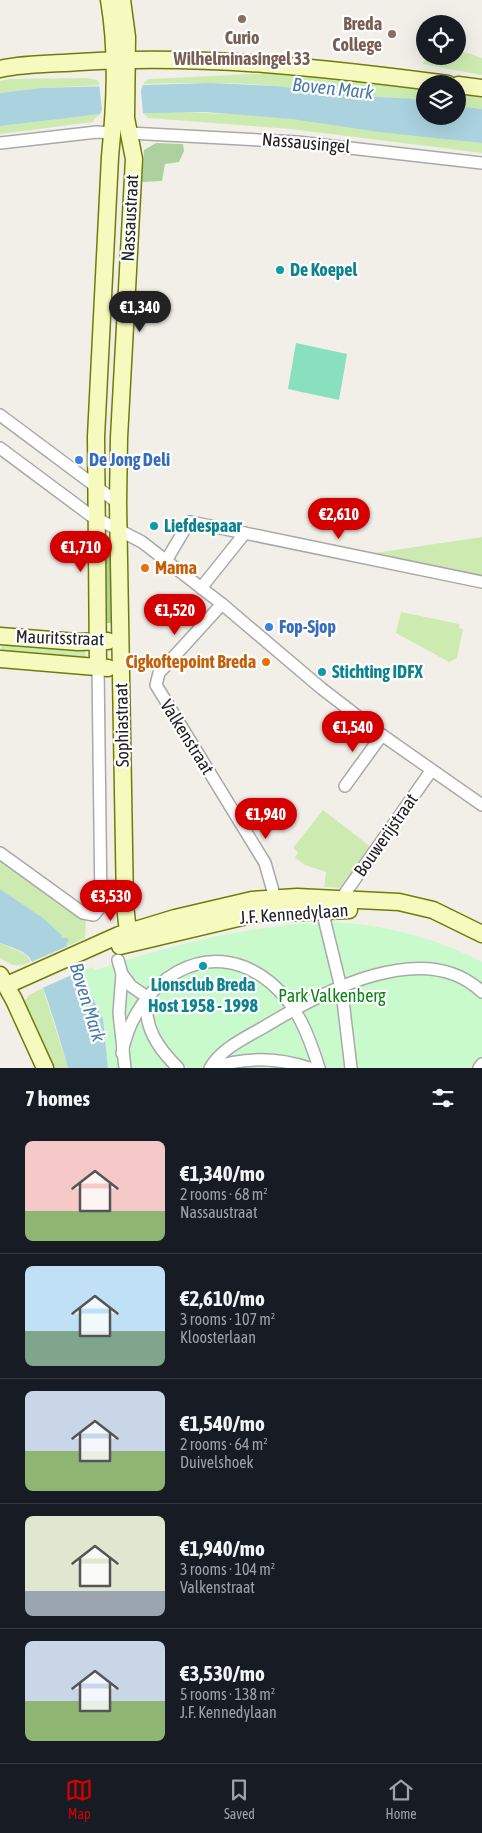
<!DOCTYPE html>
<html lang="en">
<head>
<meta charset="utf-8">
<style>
	:root { --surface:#171b24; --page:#20242c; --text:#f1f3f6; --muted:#9ea1a6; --line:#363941; --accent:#d40000 }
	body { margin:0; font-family:"Asap Condensed",sans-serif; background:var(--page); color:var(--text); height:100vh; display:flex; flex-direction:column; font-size:19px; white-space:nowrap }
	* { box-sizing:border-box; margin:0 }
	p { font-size:16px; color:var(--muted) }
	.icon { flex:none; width:28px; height:28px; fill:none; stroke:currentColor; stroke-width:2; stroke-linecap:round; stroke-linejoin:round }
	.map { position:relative; height:1068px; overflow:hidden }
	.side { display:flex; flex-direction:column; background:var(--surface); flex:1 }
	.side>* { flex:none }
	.controls { position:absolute; left:416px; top:15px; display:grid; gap:10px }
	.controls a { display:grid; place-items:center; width:50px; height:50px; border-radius:50%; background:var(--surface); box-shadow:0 5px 20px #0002; font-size:25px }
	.price { position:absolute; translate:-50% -42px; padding:0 11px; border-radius:18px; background:var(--accent); color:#fff; font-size:16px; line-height:32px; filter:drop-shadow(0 1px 2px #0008) }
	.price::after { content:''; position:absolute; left:50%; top:30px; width:15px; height:11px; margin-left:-8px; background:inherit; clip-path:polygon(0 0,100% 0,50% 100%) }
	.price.active { background:#222; color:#fff }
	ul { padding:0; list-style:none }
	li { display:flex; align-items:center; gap:15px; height:125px; padding:0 25px }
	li+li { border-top:1px solid var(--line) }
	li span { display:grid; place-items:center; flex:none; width:140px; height:100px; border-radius:8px; color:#555 }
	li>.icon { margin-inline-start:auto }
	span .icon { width:60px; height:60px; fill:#fffc; stroke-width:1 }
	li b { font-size:21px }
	h2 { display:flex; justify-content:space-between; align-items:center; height:60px; padding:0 25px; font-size:21px }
	.dock { display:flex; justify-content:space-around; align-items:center; height:70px; border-top:1px solid var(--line); background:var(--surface); font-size:14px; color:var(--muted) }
	.dock a { display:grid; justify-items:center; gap:2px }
	.dock .active { color:var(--accent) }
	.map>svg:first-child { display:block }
	.grass { fill:#cdebb0 }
	.forest { fill:#add19e }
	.park { fill:#c8facc }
	.pitch { fill:#88e0be }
	.water { fill:#aad3df }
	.pier { fill:#f2efe9 }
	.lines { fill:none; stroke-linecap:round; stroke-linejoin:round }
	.street-casing { stroke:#a9a9a9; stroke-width:14 }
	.secondary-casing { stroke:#707d05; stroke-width:19 }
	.street { stroke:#fff; stroke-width:11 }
	.secondary { stroke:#f7fabf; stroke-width:16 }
	.education-dot { fill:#8d6e63; stroke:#fff; stroke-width:2 }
	.culture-dot { fill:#0f9aa8; stroke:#fff; stroke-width:2 }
	.shop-dot { fill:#3f7fe0; stroke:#fff; stroke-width:2 }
	.food-dot { fill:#e8710a; stroke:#fff; stroke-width:2 }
	.labels { text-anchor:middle; stroke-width:4.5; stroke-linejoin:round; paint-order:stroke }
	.education-label { font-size:18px; font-weight:bold; fill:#785e54; stroke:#fff; text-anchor:end }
	.street-label { font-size:18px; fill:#222; stroke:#fff }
	.culture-label { font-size:18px; font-weight:bold; fill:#0d838f; stroke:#fff; text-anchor:start }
	.shop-label { font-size:18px; font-weight:bold; fill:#366cbe; stroke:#fff; text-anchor:start }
	.food-label { font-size:18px; font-weight:bold; fill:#c56008; stroke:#fff; text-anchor:start }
	.park-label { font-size:18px; fill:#0c8416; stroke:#fff }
	.water-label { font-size:19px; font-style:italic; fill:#4a7aab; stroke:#fff }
</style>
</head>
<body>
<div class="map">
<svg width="482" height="1068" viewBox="0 0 482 1068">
	<rect width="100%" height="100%" fill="#f2efe9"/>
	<g class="grass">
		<path d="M458,50L482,58V75L423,64L425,56H458Z"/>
		<path d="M274,73L382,82L425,89V102L412,98L410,100C365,96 321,90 276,86C232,82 187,83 142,84L149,79Z"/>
		<path d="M88,78L97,80L101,85L41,88L0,93V81L9,79Z"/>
		<path d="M458,94L482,98V109L458,106Z"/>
		<path d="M142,112C192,112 244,113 294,119C357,126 419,136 482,143V153L291,129L148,118Z"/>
		<path d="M101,114L94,119L93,122L0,134V126L6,125Z"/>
		<path d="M482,537V578L368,554Z"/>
		<path d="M401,612L459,624V628L463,629L457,658L449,662L396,633Z"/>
		<path d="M2,644L85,647L86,661L0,652Z"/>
		<path d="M323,810L372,848L346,888L324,887L326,872L305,865L295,858L298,852L293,848Z"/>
		<path d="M0,857L86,920L85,938L68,946L60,937L62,935L43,918L0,889Z"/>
		<path d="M105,879H121V912L106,913Z"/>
		<path d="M0,943L25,954L31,962C17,968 13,966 0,958Z"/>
		<path d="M43,988L44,992L68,1068H53L24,1002L29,995Z"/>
	</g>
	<g class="forest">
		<path d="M156,143L183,144L184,151L179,162L165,164L162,181L142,182L144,150Z"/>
		<path d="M99,542L115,554L117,623H100Z"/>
	</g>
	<path class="park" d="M328,922C384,924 433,937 482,962V1068H108L103,1019L81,971L92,967L95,970C175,944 244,926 328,922Z"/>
	<path class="pitch" d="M296,343L347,354L339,400L288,389Z"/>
	<g class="water">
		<path d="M210,83L276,86L378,97L418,99V101L425,102V116H458V106L482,109V143L379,132L292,119L205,112L101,114L0,126V93L41,88Z"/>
		<path d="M0,889L43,918L62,935L61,938H68L69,941L66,943L103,1019L108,1068H68C62,1047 40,968 28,956C21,950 9,946 0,943Z"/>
	</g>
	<g class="pier">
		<path d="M144,81L141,90L143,114L99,116L102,110L99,83Z"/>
		<path d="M70,945L83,970L40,989L29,963Z"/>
	</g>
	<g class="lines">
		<defs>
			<g id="street">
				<path d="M129,133L297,142L482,163"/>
				<path d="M0,143L97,132L113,133"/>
				<path d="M0,415L118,503"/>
				<path d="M0,448L90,515L142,542L222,604L321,688L382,735L482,805"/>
				<path d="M191,522L482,582"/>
				<path d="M166,561L189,522"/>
				<path d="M201,588L245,533"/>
				<path d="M222,604L159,673L156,685L265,863L275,898"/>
				<path d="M345,786L382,735"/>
				<path d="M0,853L83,913L94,915L101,906L98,667"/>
				<path d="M341,899L431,771"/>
				<path d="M322,910L342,992L351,1068"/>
				<path d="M118,960L122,974L119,1013L125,1068"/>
				<path d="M122,974L131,986L147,997C143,1027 158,1048 178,1068"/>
				<path d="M122,1053C135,983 207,930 271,983C298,1006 309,1036 319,1068"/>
				<path d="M210,1068C222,1048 245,1038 264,1027C320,993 424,936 482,992"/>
				<path d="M211,1068C244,1057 276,1057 309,1068"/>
				<path d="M479,1068L482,1064"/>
			</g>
			<g id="secondary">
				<path d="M122,0L127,37L126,118L134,159L119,438L118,503L125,905L128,932"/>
				<path d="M0,69C26,63 54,64 80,62C203,54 326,68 448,84"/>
				<path d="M458,85L482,88"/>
				<path d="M0,636L78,642L108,641"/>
				<path d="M0,659L108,668"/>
				<path d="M98,667L96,437L110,157C115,106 118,52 109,0"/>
				<path d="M120,946L255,914L349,910"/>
				<path d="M0,975L14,1000L45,1068"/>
				<path d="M7,985L119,935L175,918L252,900L297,897L399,902L433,910L482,934"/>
			</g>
		</defs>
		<use href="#street" class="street-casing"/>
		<use href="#secondary" class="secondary-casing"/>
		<use href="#street" class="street"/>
		<use href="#secondary" class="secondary"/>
	</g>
	<g class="education-dot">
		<circle cx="242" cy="19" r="5"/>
		<circle cx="392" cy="34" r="5"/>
	</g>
	<g class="culture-dot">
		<circle cx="280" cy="270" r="5"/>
		<circle cx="154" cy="526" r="5"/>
		<circle cx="322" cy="672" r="5"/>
		<circle cx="203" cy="966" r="5"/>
	</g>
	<g class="shop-dot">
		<circle cx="79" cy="460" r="5"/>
		<circle cx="269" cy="627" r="5"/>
	</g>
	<g class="food-dot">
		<circle cx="145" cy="568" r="5"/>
		<circle cx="266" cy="662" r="5"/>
	</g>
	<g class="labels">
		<g class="education-label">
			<text x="382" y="30">Breda<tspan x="382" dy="21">College</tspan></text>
			<text x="242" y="44" text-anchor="middle">Curio<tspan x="242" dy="21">Wilhelminasingel 33</tspan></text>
		</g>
		<g class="street-label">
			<text transform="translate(306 143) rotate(5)" y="6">Nassausingel</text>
			<text transform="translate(130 218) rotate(-87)" y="6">Nassaustraat</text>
			<text transform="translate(60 638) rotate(2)" y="6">Mauritsstraat</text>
			<text transform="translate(122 725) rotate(-91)" y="6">Sophiastraat</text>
			<text transform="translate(187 737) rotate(58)" y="6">Valkenstraat</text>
			<text transform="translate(386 835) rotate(-55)" y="6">Bouwerijstraat</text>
			<text transform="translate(294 914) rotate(-4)" y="6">J.F. Kennedylaan</text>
		</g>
		<g class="culture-label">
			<text x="290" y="276">De Koepel</text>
			<text x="164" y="532">Liefdespaar</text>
			<text x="332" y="678">Stichting IDFX</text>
			<text x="203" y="991" text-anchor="middle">Lionsclub Breda<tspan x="203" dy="21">Host 1958 - 1998</tspan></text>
		</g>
		<g class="shop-label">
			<text x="89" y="466">De Jong Deli</text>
			<text x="279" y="633">Fop-Sjop</text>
		</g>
		<g class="food-label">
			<text x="155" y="574">Mama</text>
			<text x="256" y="668" text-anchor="end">Cigkoftepoint Breda</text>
		</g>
		<g class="park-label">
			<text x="332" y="1002">Park Valkenberg</text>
		</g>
		<g class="water-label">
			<text transform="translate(333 88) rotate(6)" y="7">Boven Mark</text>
			<text transform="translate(88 1002) rotate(73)" y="7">Boven Mark</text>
		</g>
	</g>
</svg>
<div class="controls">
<a><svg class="icon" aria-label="locate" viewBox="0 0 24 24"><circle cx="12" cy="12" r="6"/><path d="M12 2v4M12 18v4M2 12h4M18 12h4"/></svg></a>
<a><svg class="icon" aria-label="layers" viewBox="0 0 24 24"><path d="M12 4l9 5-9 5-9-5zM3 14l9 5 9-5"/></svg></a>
</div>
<b class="price active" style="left:140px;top:333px">€1,340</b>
<b class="price" style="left:339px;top:540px">€2,610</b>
<b class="price" style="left:81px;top:573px">€1,710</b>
<b class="price" style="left:175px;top:636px">€1,520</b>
<b class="price" style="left:353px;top:753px">€1,540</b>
<b class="price" style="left:266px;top:840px">€1,940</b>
<b class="price" style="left:111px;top:922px">€3,530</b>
</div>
<section class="side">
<h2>7 homes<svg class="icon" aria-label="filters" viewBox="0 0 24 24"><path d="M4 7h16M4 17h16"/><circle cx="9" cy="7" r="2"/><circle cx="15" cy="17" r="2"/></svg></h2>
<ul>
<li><span style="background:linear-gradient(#f6c9c9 70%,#8fb573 0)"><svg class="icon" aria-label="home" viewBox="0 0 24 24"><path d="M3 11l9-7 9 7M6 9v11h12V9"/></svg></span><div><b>€1,340/mo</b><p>2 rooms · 68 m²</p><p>Nassaustraat</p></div></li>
<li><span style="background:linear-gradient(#bfe0f5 65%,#7fa58c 0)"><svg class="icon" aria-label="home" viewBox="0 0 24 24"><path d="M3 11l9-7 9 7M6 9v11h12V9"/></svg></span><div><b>€2,610/mo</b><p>3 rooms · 107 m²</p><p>Kloosterlaan</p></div></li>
<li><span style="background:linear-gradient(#c9d6e8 60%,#8fb573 0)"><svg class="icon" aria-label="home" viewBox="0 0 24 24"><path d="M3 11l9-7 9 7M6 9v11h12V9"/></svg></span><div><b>€1,540/mo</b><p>2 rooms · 64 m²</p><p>Duivelshoek</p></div></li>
<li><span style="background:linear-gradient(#dfe7d0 75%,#9aa5b1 0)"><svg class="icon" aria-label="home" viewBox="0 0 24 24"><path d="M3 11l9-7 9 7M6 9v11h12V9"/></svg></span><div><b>€1,940/mo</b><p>3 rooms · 104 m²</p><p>Valkenstraat</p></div></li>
<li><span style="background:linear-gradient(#c9d6e8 60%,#8fb573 0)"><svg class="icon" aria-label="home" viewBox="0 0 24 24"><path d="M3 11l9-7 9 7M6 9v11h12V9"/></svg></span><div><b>€3,530/mo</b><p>5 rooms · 138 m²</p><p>J.F. Kennedylaan</p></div></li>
</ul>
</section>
<nav class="dock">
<a class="active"><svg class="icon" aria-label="map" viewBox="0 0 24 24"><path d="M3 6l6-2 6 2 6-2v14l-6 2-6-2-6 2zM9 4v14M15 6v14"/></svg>Map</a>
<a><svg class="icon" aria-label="saved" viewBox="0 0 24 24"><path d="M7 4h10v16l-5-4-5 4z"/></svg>Saved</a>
<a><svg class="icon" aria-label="home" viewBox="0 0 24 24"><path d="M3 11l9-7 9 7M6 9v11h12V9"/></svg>Home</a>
</nav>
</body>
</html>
